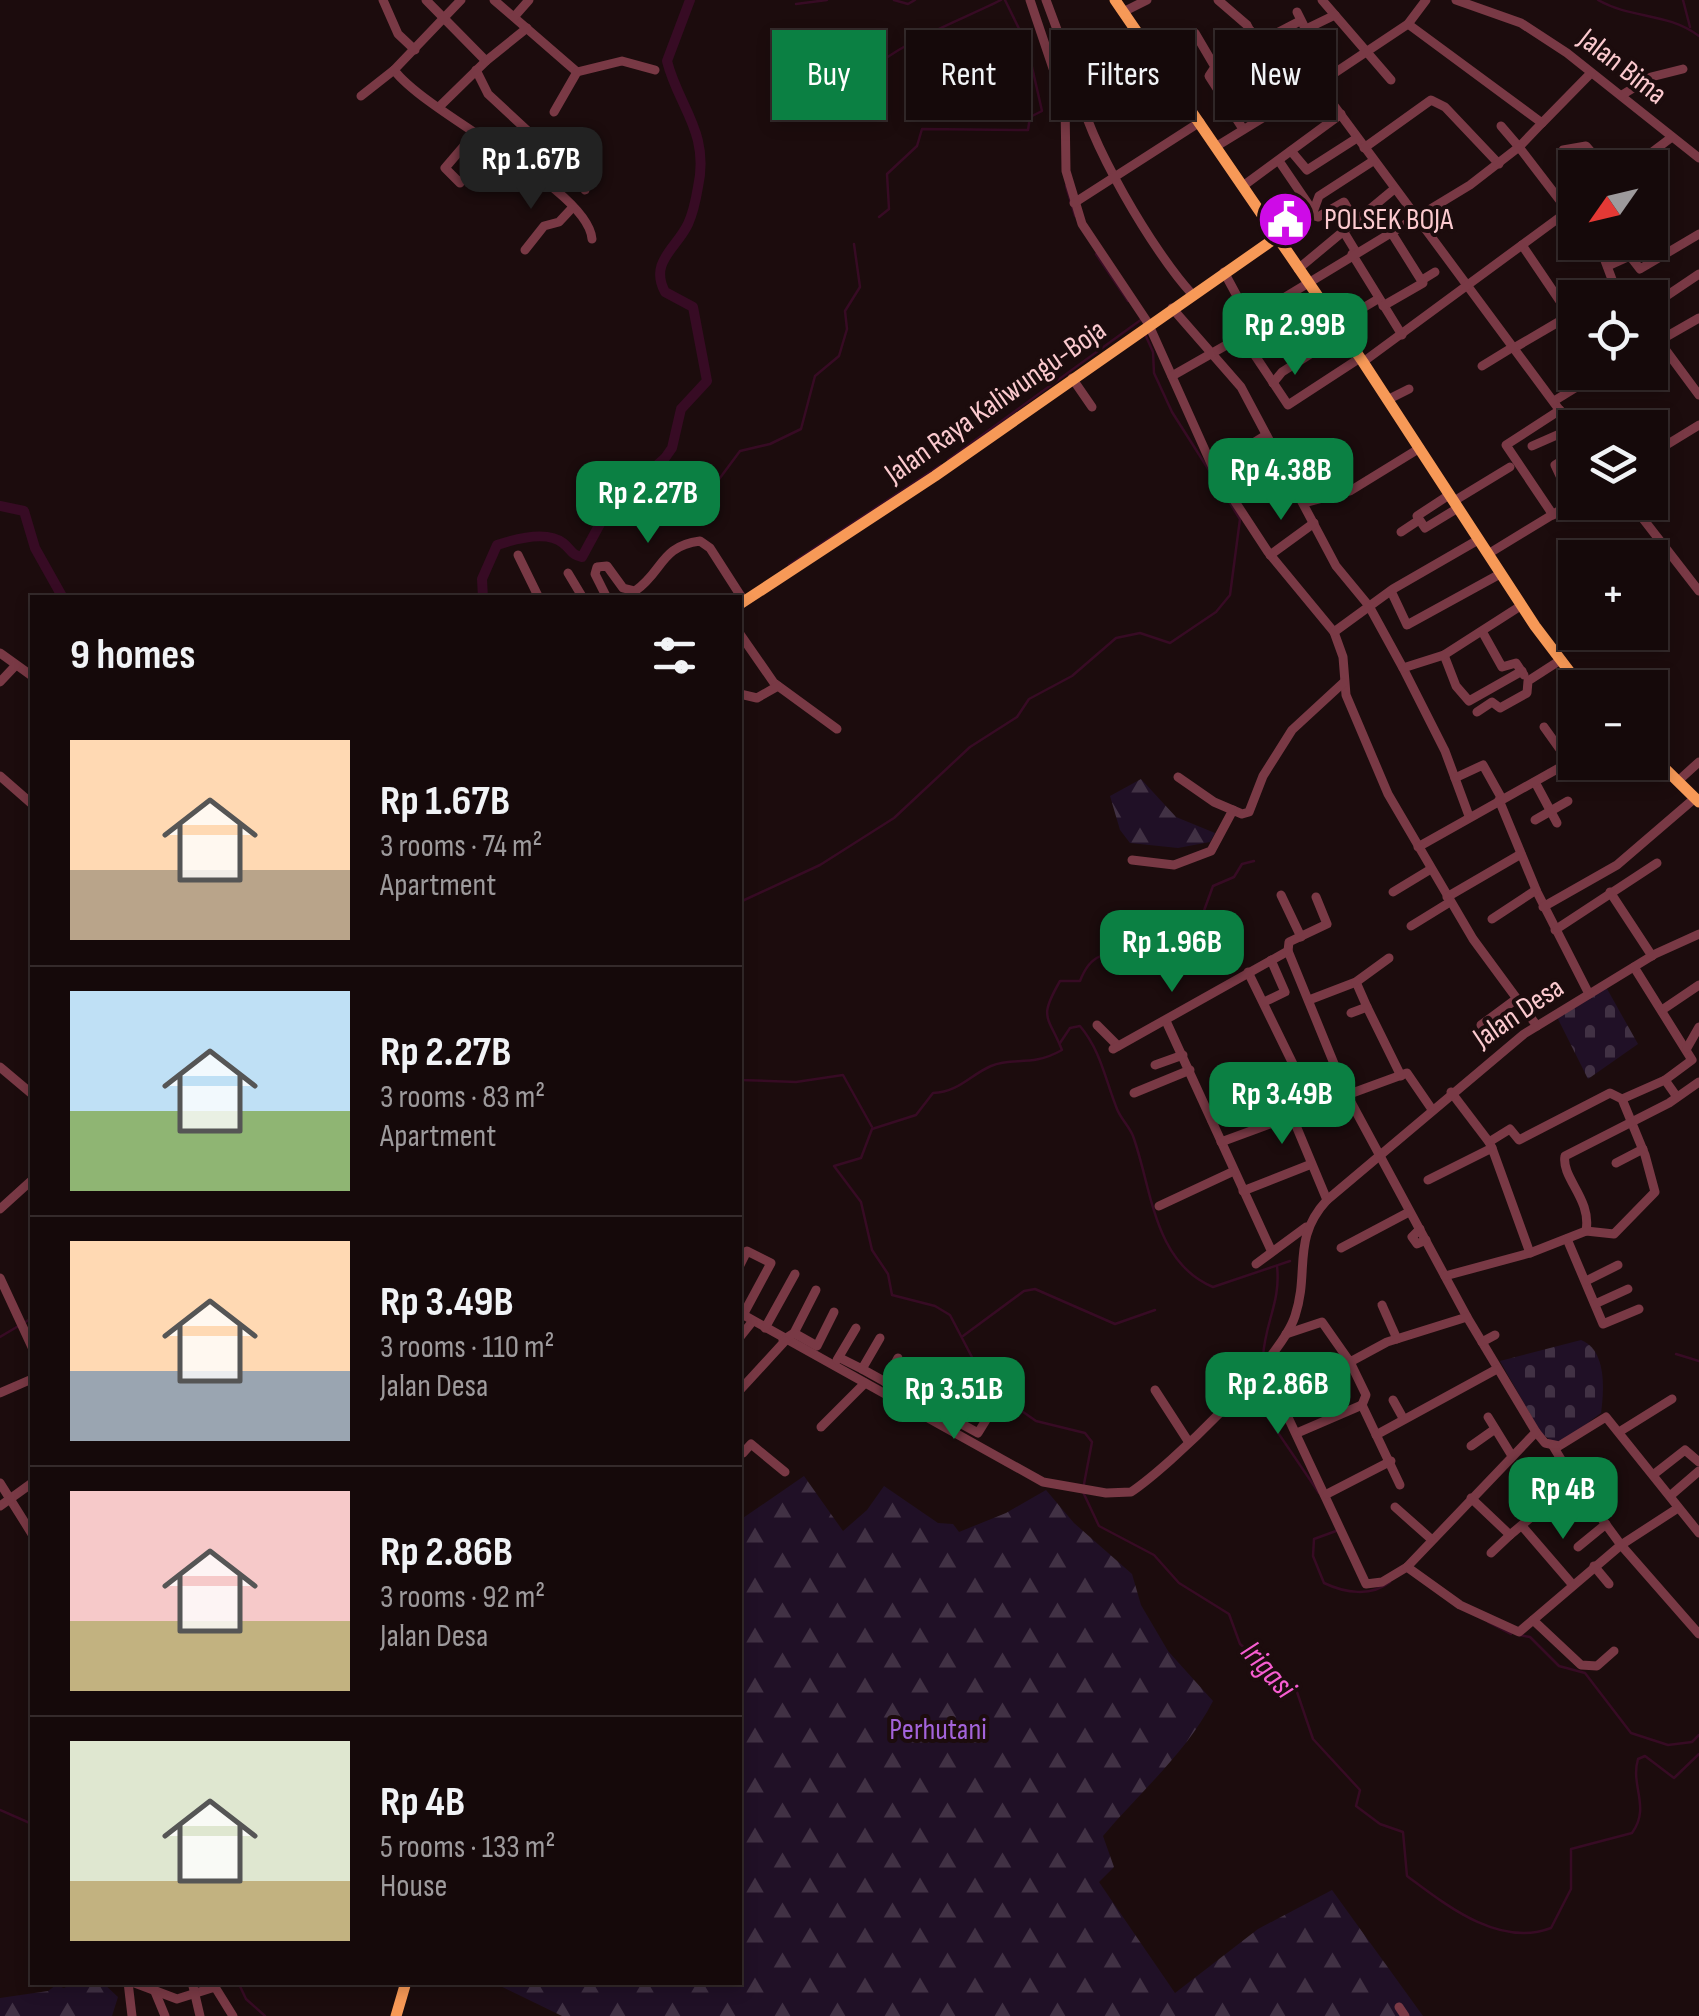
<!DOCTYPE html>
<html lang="en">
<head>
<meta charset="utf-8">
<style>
	:root { --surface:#15090a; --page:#221718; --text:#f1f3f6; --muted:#9d9a9c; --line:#342a2b; --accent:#0b8043 }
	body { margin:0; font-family:"Sofia Sans Condensed",sans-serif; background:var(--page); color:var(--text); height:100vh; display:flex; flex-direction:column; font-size:38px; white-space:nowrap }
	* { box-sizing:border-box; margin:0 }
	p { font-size:32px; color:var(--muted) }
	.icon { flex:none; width:55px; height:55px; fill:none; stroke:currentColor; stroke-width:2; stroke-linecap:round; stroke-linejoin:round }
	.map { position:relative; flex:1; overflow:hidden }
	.side { position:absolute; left:30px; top:595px; width:712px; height:1390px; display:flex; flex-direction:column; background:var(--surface); border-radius:0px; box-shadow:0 5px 15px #0003,0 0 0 2px var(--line) }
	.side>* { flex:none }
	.hud { position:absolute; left:772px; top:30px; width:775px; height:90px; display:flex; gap:20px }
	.needle { width:65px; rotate:236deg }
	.fabs { position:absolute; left:1558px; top:150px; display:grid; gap:20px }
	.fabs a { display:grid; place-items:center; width:110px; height:110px; border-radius:0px; background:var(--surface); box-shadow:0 5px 15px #0003,0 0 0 2px var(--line); font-size:50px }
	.price { position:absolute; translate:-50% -85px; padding:0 22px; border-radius:20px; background:var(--accent); color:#fff; font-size:32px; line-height:65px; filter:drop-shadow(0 2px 5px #0008) }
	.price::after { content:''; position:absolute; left:50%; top:60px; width:30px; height:22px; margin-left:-15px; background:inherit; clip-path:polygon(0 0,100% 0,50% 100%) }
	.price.current { background:#222; color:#fff }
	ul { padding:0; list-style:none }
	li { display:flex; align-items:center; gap:30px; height:250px; padding:0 40px }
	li+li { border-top:2px solid var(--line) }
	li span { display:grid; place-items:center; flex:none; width:280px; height:200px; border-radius:0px; color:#555 }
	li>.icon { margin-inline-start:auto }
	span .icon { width:120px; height:120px; fill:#fffc; stroke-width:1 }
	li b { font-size:42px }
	h2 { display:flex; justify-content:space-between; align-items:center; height:120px; padding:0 40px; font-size:42px }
	.chip { padding:0 35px; border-radius:0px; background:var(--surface); box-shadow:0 5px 15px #0003,0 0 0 2px var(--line); font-size:35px; line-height:90px }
	.chip.current { background:var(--accent); color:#fff }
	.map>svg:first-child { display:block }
	.forest { fill:url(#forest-firs) }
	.cemetery { fill:url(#cemetery-stones) }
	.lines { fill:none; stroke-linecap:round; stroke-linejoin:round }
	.stream { stroke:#370b24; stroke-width:2.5 }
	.river { stroke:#370b24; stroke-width:10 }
	.minor { stroke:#793945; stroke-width:9 }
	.major { stroke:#f79957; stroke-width:11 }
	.labels { text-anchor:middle; stroke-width:8; stroke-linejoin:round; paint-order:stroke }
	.street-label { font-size:30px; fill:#fccacf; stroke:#1c0c0d }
	.poi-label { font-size:30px; fill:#fccacf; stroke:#1c0c0d; text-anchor:start }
	.park-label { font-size:30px; fill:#a363da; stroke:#1c0c0d }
	.water-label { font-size:32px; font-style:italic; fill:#f75dd1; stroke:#1c0c0d }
</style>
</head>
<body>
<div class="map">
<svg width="1699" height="2016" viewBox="0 0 1699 2016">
	<defs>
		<pattern id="forest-firs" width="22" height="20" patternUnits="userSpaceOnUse" patternTransform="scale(2.5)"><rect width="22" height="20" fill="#201026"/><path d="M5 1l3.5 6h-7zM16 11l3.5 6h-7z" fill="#413144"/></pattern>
		<pattern id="cemetery-stones" width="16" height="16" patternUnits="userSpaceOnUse" patternTransform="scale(2.5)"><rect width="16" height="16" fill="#201026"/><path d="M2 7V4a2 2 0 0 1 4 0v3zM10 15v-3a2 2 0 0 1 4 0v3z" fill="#413144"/></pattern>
	</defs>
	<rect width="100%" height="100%" fill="#1c0c0d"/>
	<g class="forest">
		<path d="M1141,779L1176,817L1215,833L1210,842L1178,848L1130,843L1120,830L1110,796Z"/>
		<path d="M804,1476L843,1531L867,1510L884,1486L938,1523L953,1524L959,1532L1006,1513L1046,1490L1074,1523L1132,1574L1141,1605L1168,1651L1213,1701C1187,1752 1140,1792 1103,1836L1114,1867L1099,1882L1175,1993L1258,1929L1332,1890L1423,2016H562L494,1983L740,1982V1520Z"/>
		<path d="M73,1983H103L118,1997L112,2016H0V1998L48,1991L56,1985L64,1988Z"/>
	</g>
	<g class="cemetery">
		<path d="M1606,987L1638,1044L1588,1079L1557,1017Z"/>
		<path d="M1581,1340C1607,1350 1604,1391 1601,1413L1565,1440L1554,1443L1541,1433L1500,1361Z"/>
	</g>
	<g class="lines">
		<g class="stream">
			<path d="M894,0L908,4L915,0"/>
			<path d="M1598,0C1631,19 1667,12 1699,36"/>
			<path d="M1683,0L1690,27"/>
			<path d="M796,4L827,0"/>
			<path d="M858,84C885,47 960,21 1001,0"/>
			<path d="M1066,186L1075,216"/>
			<path d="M879,217L889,209L887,174L917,146L922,129L1028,130L1030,117L1042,111L1027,45L1005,0"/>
			<path d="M1096,254L1128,301"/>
			<path d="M948,460L1142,319"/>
			<path d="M656,466L677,474L686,489L708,494L740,451L770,444L801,429L815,376L839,356L847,329L845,311L860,287L854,244"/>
			<path d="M789,565L941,465"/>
			<path d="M740,902L820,865L894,818L970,747L1017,717L1029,699L1072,676L1116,638L1140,633L1170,643L1216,612L1230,595L1240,519L1172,412L1154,373L1153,352L1145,334"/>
			<path d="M1060,1043L1070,1028L1080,1026C1101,1051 1105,1079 1117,1109C1121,1119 1129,1126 1133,1136C1152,1188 1153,1262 1213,1287L1290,1261"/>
			<path d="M740,1080L796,1082L843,1075L872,1127"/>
			<path d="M963,1336L1024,1291L1035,1289L1115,1324L1155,1310"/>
			<path d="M0,1337L32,1318"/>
			<path d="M1676,1354L1699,1361"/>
			<path d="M1263,1357C1265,1322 1281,1302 1277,1266"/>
			<path d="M1258,1379L1266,1415L1319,1493"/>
			<path d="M1084,1484L1092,1442L1085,1433L1036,1421L1003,1398L994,1378L974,1361L950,1315L935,1306L892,1295L888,1274L872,1250L861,1202L834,1166L861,1158L872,1129L916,1115L933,1093C959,1092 970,1075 991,1066C1014,1056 1030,1068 1062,1050C1048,1015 1038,1019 1060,981H1080C1090,955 1107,947 1130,964L1154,955L1181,916L1191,929L1198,927L1213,886L1234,877L1242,864L1254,861"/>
			<path d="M1083,1492L1099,1526L1154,1555L1179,1583L1229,1614L1240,1644L1297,1692L1313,1739L1360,1790L1356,1806L1380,1824L1403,1832L1407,1876C1446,1905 1499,1948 1551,1928L1571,1889V1849L1632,1833C1651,1807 1630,1786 1638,1759L1645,1756L1674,1778L1699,1754"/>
			<path d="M1336,1531L1314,1539L1313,1556L1324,1583C1345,1593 1371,1597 1390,1582"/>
			<path d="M1488,1622L1511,1634"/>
			<path d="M1519,1635L1530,1637L1559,1666L1585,1673L1631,1733L1668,1745L1692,1742L1699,1735"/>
			<path d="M0,1810L32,1824"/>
			<path d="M238,1982L246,1999L265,2016"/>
		</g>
		<g class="river">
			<path d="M0,506L24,511L35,548L63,598"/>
			<path d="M483,598L482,579L497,545C515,539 547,530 563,543C572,550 571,555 582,557L608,509L665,458L672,448L681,409L707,381L693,307L665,292C649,262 676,249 688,224C693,213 696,199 698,187C710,132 678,106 667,61L690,0"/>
		</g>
		<g class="minor">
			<path d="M383,0L398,34L415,50"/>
			<path d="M426,0L486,61L439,107"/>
			<path d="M494,0L577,72L622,61L655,70"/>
			<path d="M1030,0L1065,104L1066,171L1082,224L1148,323L1213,468L1268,552L1334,632L1343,657L1346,695L1388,794L1473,939L1537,1026"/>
			<path d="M1046,0L1078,86L1062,94"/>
			<path d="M1218,0L1247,25L1287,101"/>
			<path d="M1322,0L1391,80"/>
			<path d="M1456,0L1521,23L1567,53L1699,158"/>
			<path d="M1123,12L1147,0"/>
			<path d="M1297,12L1329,76"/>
			<path d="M514,17L529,0"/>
			<path d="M1408,24L1542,123L1591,73"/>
			<path d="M1304,30L1335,15"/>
			<path d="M1195,33L1215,67L1209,76L1243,129"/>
			<path d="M1230,43L1251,31"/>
			<path d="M1256,44L1300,21"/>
			<path d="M486,61L527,28"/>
			<path d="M1070,67L1137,32"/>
			<path d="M394,70C429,116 588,188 592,239"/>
			<path d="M476,70L488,94L557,158"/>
			<path d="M1318,84L1408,24L1426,0"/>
			<path d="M1078,86C1087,140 1154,253 1192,294"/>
			<path d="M1622,95L1651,77L1683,69"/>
			<path d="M361,96L394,70L461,0"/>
			<path d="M554,112L577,72"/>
			<path d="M1501,126L1519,147L1542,123"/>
			<path d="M475,133L445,168L460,183L492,144"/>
			<path d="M1217,146L1318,84L1575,431"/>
			<path d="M1364,148L1431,100L1445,107L1499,164"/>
			<path d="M1563,150L1586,146L1605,168"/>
			<path d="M1291,151L1307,170L1357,138"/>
			<path d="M1279,161L1313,211"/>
			<path d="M1631,168L1672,137"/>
			<path d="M541,181L557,158L578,174L585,190"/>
			<path d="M1243,186L1341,114"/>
			<path d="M1074,203L1200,122"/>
			<path d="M1312,215L1318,217L1344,202L1354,219"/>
			<path d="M1342,229L1356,252"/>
			<path d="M1277,237L1312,215L1319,196L1373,161"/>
			<path d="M1598,242L1619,298"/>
			<path d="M1522,245L1570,316"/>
			<path d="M525,250L544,226L559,222L573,207"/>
			<path d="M1352,254L1402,335"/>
			<path d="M1608,266L1630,256L1640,269L1699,234"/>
			<path d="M1298,269L1393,190"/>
			<path d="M1224,272L1251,322"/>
			<path d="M1422,280L1435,272"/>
			<path d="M1600,298L1615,289"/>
			<path d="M1383,306L1423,283L1391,232"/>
			<path d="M1650,307L1699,274"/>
			<path d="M1172,308L1241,387L1336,566L1369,606L1403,668L1445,751L1469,816"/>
			<path d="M1336,324L1378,299"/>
			<path d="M1242,336L1288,405L1360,358"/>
			<path d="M1659,341L1699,395"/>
			<path d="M1650,346L1699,318"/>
			<path d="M1514,348L1572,314"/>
			<path d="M1363,362L1575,206"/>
			<path d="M1482,366L1513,347"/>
			<path d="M1172,376L1251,331L1254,316L1470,185L1519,147L1568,211"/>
			<path d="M1072,378L1092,407"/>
			<path d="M1273,383L1282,372L1342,334"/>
			<path d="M1387,400L1409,389"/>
			<path d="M1554,401L1601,372"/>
			<path d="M1532,446L1573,428"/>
			<path d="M1650,455L1699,425"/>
			<path d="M1213,468L1266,435"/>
			<path d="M1562,480L1555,465L1575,452"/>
			<path d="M1449,495L1417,516L1425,528L1458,508"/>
			<path d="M1454,501L1510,467"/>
			<path d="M1630,502L1699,591"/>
			<path d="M1304,503L1350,491L1420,448"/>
			<path d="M1553,515L1506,445L1560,410"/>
			<path d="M1401,532L1419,520"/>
			<path d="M1488,554L1575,501"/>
			<path d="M518,555L539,598"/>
			<path d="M1270,555L1314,523"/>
			<path d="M568,573L583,598"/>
			<path d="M1391,591L1407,625L1500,574"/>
			<path d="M607,598L595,574L597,567L607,566L623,588L635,591C663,572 660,546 700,541L710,548L744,601"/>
			<path d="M1334,632L1393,589L1478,540"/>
			<path d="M1483,633L1502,667L1516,663L1524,675"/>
			<path d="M740,634L774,683L837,729"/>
			<path d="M0,653L32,676"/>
			<path d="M1444,655L1456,686L1469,701L1522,671"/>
			<path d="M1403,668L1444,655L1522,605"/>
			<path d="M0,682L16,665"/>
			<path d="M740,694L757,698L778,686"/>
			<path d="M1477,712L1492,702L1500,708L1527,693L1528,681L1559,661"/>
			<path d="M1544,727L1569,762"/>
			<path d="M0,776L32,804"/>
			<path d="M1178,777L1214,802L1242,814L1249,812L1263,776L1292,730L1343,683"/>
			<path d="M1455,778L1483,765L1502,799"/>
			<path d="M1678,781L1699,762"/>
			<path d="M1535,782L1557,823"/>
			<path d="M1499,800L1537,892L1589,994"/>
			<path d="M1535,820L1568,801"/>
			<path d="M1418,847L1575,759"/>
			<path d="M1132,860L1174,865L1211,851L1233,810"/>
			<path d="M1393,892L1431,869"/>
			<path d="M1610,892L1652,956"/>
			<path d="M1281,895L1301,937"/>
			<path d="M1447,897L1521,854"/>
			<path d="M1543,907L1617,865L1695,798"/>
			<path d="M1492,919L1536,890"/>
			<path d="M1411,926L1450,902"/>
			<path d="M1555,930L1657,863"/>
			<path d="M1288,951L1346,1093L1467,1317L1536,1432L1545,1443L1559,1446L1606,1417L1699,1533"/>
			<path d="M1634,967L1692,1060L1665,1080"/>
			<path d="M1248,972L1314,1107L1292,1116L1327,1200"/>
			<path d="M1309,1000L1356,982L1389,958"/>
			<path d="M1264,1002L1285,992L1271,960"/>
			<path d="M1367,1007L1401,1076"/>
			<path d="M1662,1010L1699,985"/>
			<path d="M1351,1013L1367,1007L1356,982"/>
			<path d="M1166,1021L1271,1250"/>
			<path d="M1097,1025L1118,1046"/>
			<path d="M1481,1025L1515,1000"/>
			<path d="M1687,1048L1699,1027"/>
			<path d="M1113,1049L1288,951L1289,942L1327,924L1316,897"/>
			<path d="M1155,1065L1183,1055"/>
			<path d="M0,1067L32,1094"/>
			<path d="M1451,1092L1489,1142"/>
			<path d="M1134,1093L1190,1070"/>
			<path d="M1622,1099L1665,1080L1677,1097"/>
			<path d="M1314,1107L1407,1073L1431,1108"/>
			<path d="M1212,1121L1248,1106"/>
			<path d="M1221,1142L1292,1116"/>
			<path d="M1492,1148L1489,1142L1510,1129L1519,1140L1610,1093L1622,1099L1645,1155L1655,1192L1614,1234L1586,1231"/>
			<path d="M1616,1163L1643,1149"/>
			<path d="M1428,1180L1492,1148L1530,1253"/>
			<path d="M1243,1191L1309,1165"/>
			<path d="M1159,1206L1234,1171"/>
			<path d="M0,1209L32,1180"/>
			<path d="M1420,1229L1412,1237L1417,1244L1426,1240"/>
			<path d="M1567,1239L1603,1324L1639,1309"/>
			<path d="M1341,1248L1409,1212"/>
			<path d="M1256,1264L1306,1227"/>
			<path d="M740,1265L747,1251L771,1263L743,1315"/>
			<path d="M1445,1276L1530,1253L1586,1231C1592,1199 1561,1178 1565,1156L1669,1103L1699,1082"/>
			<path d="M0,1278L32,1347"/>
			<path d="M1586,1281L1618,1265"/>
			<path d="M1595,1304L1628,1289"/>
			<path d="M1382,1305L1397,1339"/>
			<path d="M740,1313L1043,1482L1106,1493L1131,1492C1170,1466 1281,1359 1295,1316C1310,1271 1291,1239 1327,1200L1524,1034L1655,954L1699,934"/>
			<path d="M765,1328L795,1274"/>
			<path d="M794,1333L816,1290"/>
			<path d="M1286,1334L1322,1322L1350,1362L1387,1342L1467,1317"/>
			<path d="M740,1337L752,1322"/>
			<path d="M783,1340L794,1333L817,1346L834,1312"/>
			<path d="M1482,1342L1495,1335"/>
			<path d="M840,1358L862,1369L880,1338"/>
			<path d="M837,1360L856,1328"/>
			<path d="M1350,1362L1366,1395L1362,1405L1400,1485"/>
			<path d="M1263,1364L1366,1584L1382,1582L1407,1567L1536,1432"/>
			<path d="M862,1369L909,1395L924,1366"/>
			<path d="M885,1382L898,1358"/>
			<path d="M740,1390L785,1341"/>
			<path d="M1155,1390L1188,1441"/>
			<path d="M0,1393L32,1379"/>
			<path d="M909,1395L978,1433L986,1420"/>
			<path d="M1393,1400L1403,1418"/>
			<path d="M931,1407L947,1381"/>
			<path d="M1488,1417L1512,1456"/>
			<path d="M954,1420L966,1400"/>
			<path d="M821,1427L865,1383"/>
			<path d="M1619,1432L1672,1399"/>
			<path d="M1297,1433L1362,1405"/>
			<path d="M1376,1435L1497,1369"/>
			<path d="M1471,1446L1495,1429"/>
			<path d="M740,1450L743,1453L751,1444L785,1472"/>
			<path d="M1653,1475L1685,1450L1699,1462"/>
			<path d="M1574,1481L1621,1545L1699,1634"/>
			<path d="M0,1483L32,1534"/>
			<path d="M1327,1494L1391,1461"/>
			<path d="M1670,1496L1699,1471"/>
			<path d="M1471,1498L1510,1535L1574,1481L1553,1446"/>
			<path d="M0,1506L32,1483"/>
			<path d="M1395,1507L1431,1539"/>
			<path d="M1522,1526L1572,1584"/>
			<path d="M1578,1547L1606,1524"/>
			<path d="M1491,1553L1510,1535"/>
			<path d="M1594,1566L1609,1584"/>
			<path d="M1407,1567L1460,1605L1519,1632L1621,1545L1678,1508"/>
			<path d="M1533,1620L1581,1665L1597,1666L1614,1651"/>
			<path d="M128,1982L132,2016"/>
			<path d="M132,1982L177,1999L215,1987L233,2016"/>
			<path d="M151,1982L165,2016"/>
			<path d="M192,1982L200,2016"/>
			<path d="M1399,2007L1405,2016"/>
		</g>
		<g class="major">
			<path d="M1115,0L1363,362L1535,626L1582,688"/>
			<path d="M740,604L935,476L1277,237"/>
			<path d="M1650,754L1699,802"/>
			<path d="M396,2016L406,1982"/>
		</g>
	</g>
	<defs>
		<symbol id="civic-disc" viewBox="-11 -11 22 22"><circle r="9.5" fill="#ce0be7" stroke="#1c0c0d"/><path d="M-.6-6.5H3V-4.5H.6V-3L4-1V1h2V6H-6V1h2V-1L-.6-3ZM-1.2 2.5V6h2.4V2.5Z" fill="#fff"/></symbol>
	</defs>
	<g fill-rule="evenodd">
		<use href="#civic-disc" x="1254" y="188" width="63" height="63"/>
	</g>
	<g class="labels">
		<g class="street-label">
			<text transform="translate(1623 66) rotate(38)" y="10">Jalan Bima</text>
			<text transform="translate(995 401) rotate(-35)" y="10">Jalan Raya Kaliwungu-Boja</text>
			<text transform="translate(1518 1012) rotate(-34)" y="10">Jalan Desa</text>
		</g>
		<g class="poi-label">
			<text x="1324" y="229">POLSEK BOJA</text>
		</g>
		<g class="park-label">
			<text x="938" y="1739">Perhutani</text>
		</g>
		<g class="water-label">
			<text transform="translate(1269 1669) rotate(48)" y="11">Irigasi</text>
		</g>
	</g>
</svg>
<div class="fabs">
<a><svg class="needle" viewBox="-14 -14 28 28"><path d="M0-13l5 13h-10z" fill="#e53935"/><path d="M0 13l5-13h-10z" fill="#9d9a9c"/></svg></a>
<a><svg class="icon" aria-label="locate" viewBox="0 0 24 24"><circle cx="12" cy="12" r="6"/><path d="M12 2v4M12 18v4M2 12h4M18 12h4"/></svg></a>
<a><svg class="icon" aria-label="layers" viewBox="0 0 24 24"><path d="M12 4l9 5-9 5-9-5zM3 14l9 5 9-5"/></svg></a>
<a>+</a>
<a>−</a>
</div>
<b class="price current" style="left:531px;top:212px">Rp 1.67B</b>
<b class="price" style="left:1295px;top:378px">Rp 2.99B</b>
<b class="price" style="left:1281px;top:523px">Rp 4.38B</b>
<b class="price" style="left:648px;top:546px">Rp 2.27B</b>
<b class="price" style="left:1172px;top:995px">Rp 1.96B</b>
<b class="price" style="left:1282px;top:1147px">Rp 3.49B</b>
<b class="price" style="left:1278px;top:1437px">Rp 2.86B</b>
<b class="price" style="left:954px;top:1442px">Rp 3.51B</b>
<b class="price" style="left:1563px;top:1542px">Rp 4B</b>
<div class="hud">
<a class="chip current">Buy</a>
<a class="chip">Rent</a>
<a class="chip">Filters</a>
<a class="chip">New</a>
</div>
<section class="side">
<h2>9 homes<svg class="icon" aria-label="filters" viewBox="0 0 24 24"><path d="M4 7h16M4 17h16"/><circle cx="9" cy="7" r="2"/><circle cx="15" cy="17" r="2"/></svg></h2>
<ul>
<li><span style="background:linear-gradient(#ffd9b3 65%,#b9a48a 0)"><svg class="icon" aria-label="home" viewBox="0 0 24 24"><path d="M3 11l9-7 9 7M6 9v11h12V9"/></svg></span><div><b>Rp 1.67B</b><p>3 rooms · 74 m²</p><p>Apartment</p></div></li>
<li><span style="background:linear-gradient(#bfe0f5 60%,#8fb573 0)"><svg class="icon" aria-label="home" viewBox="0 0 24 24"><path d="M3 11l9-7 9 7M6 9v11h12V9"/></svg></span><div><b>Rp 2.27B</b><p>3 rooms · 83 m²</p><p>Apartment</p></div></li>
<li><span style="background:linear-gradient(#ffd9b3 65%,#9aa5b1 0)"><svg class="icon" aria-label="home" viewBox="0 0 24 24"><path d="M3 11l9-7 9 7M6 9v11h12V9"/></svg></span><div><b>Rp 3.49B</b><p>3 rooms · 110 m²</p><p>Jalan Desa</p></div></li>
<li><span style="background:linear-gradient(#f6c9c9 65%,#c2b280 0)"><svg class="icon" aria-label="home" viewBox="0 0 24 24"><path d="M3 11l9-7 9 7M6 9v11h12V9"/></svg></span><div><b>Rp 2.86B</b><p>3 rooms · 92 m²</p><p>Jalan Desa</p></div></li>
<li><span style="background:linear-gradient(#dfe7d0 70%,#c2b280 0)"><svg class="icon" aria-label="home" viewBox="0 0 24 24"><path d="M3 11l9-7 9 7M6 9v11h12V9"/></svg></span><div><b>Rp 4B</b><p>5 rooms · 133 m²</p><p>House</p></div></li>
</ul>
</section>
</div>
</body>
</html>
